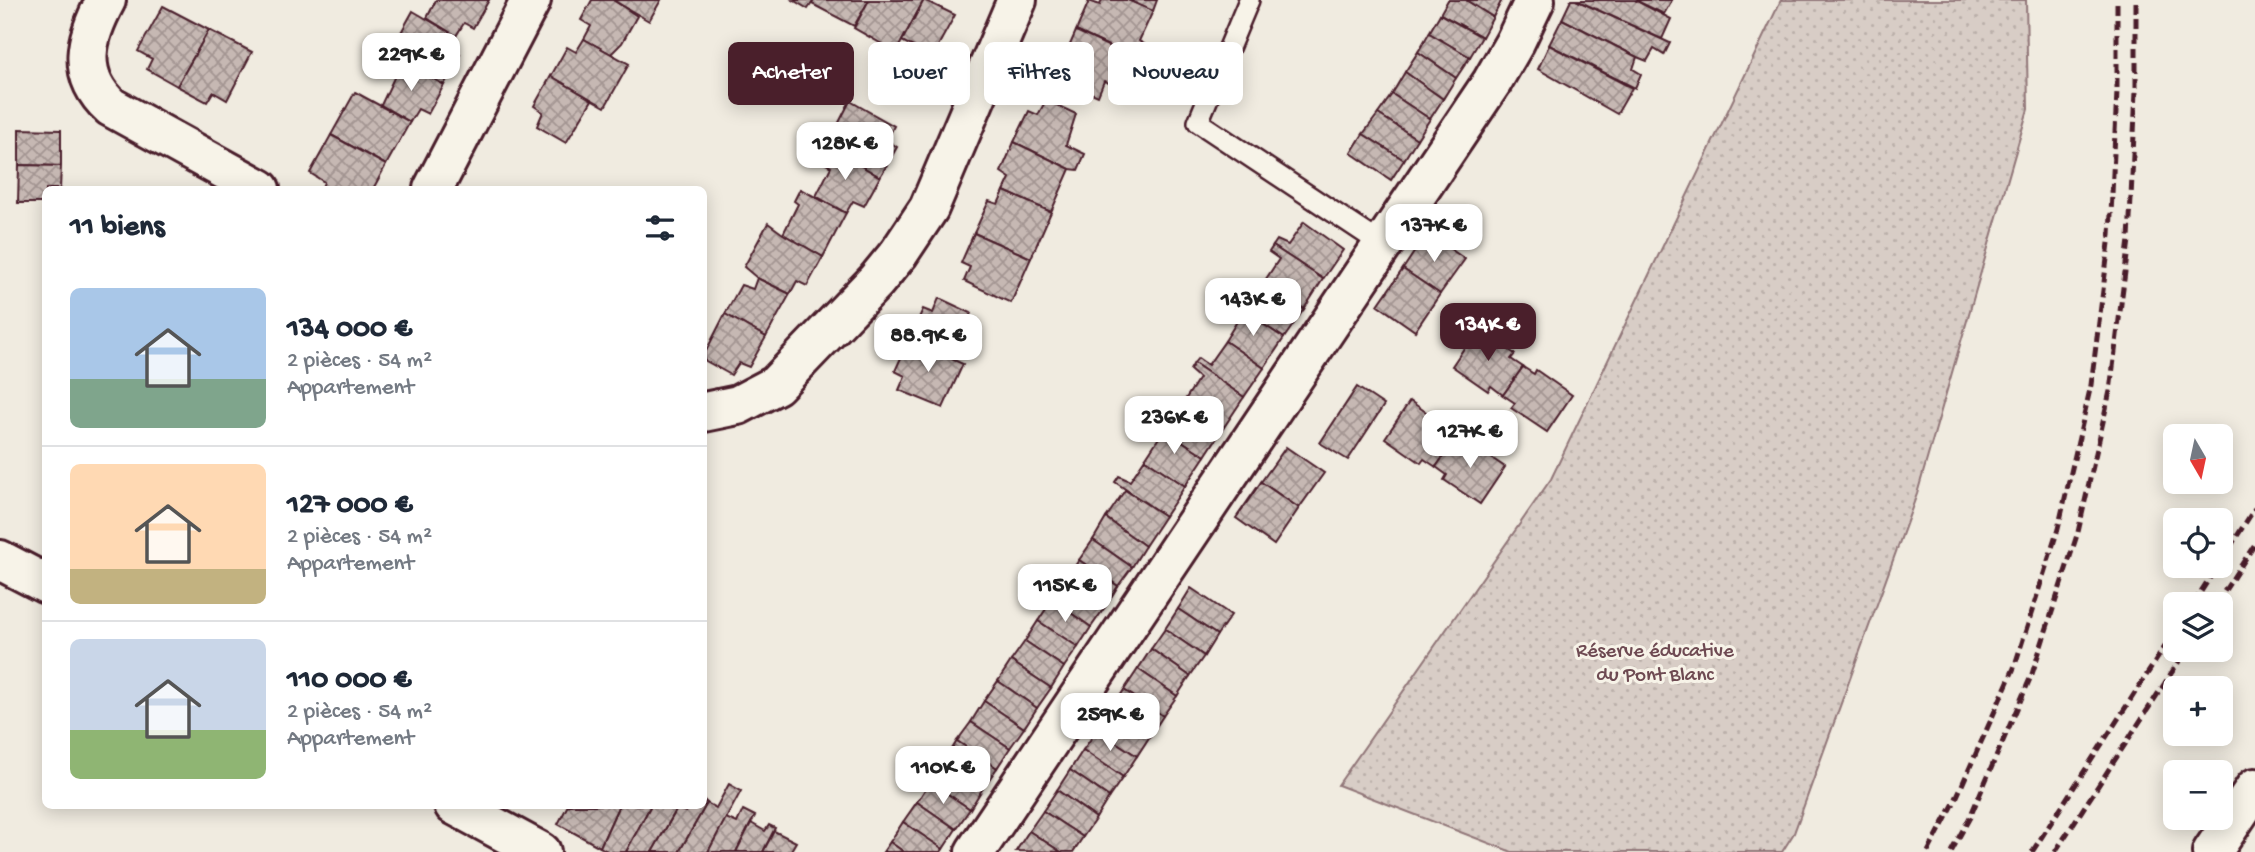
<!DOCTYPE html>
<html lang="fr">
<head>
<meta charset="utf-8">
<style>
	:root { --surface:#fff; --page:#f6f6f7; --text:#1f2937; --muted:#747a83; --line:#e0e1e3; --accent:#4a1f2b }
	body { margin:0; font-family:"Gochi Hand",sans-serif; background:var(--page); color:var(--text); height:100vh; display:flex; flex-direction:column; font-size:26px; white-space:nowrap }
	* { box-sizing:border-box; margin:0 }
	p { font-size:23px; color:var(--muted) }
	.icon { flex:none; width:38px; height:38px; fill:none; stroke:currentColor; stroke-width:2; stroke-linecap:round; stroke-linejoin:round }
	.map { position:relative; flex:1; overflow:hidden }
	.side { position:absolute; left:42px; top:186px; width:665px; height:623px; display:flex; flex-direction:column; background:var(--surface); border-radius:10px; box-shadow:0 4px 18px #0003 }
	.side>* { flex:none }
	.hud { position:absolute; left:728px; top:42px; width:665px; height:63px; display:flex; gap:14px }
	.needle { width:46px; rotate:171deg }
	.fabs { position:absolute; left:2163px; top:424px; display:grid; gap:14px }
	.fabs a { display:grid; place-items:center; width:70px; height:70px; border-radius:10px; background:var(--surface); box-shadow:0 4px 18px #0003; font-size:35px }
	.price { position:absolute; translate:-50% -60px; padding:0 16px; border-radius:14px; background:#fff; color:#222; font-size:23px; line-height:46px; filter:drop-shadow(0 2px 4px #0008) }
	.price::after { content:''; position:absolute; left:50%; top:42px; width:21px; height:16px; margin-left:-10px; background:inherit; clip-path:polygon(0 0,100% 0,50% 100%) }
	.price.selected { background:var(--accent); color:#fff }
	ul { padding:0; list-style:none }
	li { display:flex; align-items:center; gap:21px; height:175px; padding:0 28px }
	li+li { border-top:2px solid var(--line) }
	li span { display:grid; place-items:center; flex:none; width:196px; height:140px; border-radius:10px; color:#555 }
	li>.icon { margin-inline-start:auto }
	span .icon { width:84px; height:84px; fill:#fffc; stroke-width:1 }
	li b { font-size:30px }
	h2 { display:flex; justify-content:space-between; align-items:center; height:84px; padding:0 28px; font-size:30px }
	.tag { padding:0 24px; border-radius:10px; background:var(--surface); box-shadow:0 4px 18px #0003; font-size:24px; line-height:63px }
	.tag.selected { background:var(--accent); color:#fff }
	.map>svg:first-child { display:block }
	.park { fill:url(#park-dots); stroke:#917678; stroke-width:2 }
	.building { fill:url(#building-cross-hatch); stroke:#4a1f2b; stroke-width:2 }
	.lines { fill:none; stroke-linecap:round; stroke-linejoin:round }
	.service-casing { stroke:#4a1f2b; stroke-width:24 }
	.minor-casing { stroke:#4a1f2b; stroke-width:44 }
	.service { stroke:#f7f3e8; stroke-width:19 }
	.minor { stroke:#f7f3e8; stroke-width:38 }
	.rail { stroke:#4a1f2b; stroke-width:5; stroke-dasharray:10 5; stroke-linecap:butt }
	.labels { text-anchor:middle; stroke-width:6; stroke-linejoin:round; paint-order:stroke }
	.park-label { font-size:21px; fill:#6e4a52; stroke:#f7f3e8 }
</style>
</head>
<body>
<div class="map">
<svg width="2255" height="852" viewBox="0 0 2255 852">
	<defs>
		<pattern id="park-dots" width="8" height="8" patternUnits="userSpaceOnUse" patternTransform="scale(1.75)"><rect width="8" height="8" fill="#d8cdc6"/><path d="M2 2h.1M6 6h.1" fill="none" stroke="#bbb0aa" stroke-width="1.8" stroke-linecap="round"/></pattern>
		<pattern id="building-cross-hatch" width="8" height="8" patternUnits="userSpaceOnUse" patternTransform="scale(1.75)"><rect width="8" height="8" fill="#c6b8b3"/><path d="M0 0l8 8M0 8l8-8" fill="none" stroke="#a39592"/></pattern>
	</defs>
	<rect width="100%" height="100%" fill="#f0ebe0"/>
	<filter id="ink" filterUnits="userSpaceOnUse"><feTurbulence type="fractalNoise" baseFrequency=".0143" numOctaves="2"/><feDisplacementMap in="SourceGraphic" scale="14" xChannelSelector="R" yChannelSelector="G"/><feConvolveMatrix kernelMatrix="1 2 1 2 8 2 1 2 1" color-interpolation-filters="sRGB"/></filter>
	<g filter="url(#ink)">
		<path class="park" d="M1781,0H2026L2028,109L1917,494L1794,833L1782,852H1512L1338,785L1551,479Z"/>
		<g class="building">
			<path d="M436,0H489L473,28L464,23L456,36L427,18Z"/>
			<path d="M592,0H613L637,16L622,43L611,54L584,39L591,26L581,20Z"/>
			<path d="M613,0H661L649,21Z"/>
			<path d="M793,0H814L808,9Z"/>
			<path d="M814,0H869L854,26L812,4Z"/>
			<path d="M869,0H924L896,52L854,28Z"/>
			<path d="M924,0L955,15L932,57L902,41Z"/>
			<path d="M1102,0H1128L1153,11L1139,41L1144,44L1137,59L1076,31L1089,1L1100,5Z"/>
			<path d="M1128,0H1157L1153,11Z"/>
			<path d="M1448,0H1466L1493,17L1482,37L1440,14Z"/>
			<path d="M1466,0H1502L1493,17Z"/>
			<path d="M1571,0H1576L1670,43L1664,55L1654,49L1647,61L1637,57L1562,19Z"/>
			<path d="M1576,0H1635L1671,19L1662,39Z"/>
			<path d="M1635,0H1672L1664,14Z"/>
			<path d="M163,6L209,30L177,86L147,69L152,59L138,51Z"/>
			<path d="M413,11L456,36L450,48L460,54L444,85L389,54Z"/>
			<path d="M1440,14L1482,37L1470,57L1429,33Z"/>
			<path d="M1562,19L1637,57L1633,69L1641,74L1635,88L1549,45Z"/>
			<path d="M209,30L252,52L227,100L213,92L207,102L177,86Z"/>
			<path d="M1076,31L1129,56L1116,86L1104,81L1098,96L1066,82L1072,67L1062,63Z"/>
			<path d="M1429,33L1470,57L1456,78L1418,52Z"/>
			<path d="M584,39L629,64L605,107L551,76L567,47L576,52Z"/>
			<path d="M1549,45L1632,88L1617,114L1538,69Z"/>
			<path d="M1418,52L1456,78L1443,99L1405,72Z"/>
			<path d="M402,61L444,85L428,114L418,109L410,122L381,105Z"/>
			<path d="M1405,72L1443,99L1430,119L1392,94Z"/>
			<path d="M551,76L592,100L566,143L537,126L543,112L534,106Z"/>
			<path d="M355,92L410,122L386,165L331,135Z"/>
			<path d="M1392,94L1430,119L1417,139L1378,114Z"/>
			<path d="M1046,100L1076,114L1066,145L1085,154L1078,170L1070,169L1014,142L1029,111L1038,115Z"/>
			<path d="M850,101L894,126L887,140L897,147L880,177L827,146Z"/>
			<path d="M1378,114L1417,139L1404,160L1363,134Z"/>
			<path d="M19,129L61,130V166L19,165Z"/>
			<path d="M1363,134L1404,160L1391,180L1351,153Z"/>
			<path d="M331,135L386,165L373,189H325L322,187L324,182L310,173Z"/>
			<path d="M1014,142L1070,169L1051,212L1004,191L1010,178L1001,172Z"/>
			<path d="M827,146L880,177L864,206L853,201L846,213L816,196L831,167L819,160Z"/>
			<path d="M19,165L61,166L60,189H46V203H18Z"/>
			<path d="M800,189L846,213L823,257L783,234L798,204L794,201Z"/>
			<path d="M1004,191L1051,212L1031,258L974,233L989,201L998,204Z"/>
			<path d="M1304,222L1343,250L1323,279L1273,246L1277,240L1288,245Z"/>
			<path d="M768,223L783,234L823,257L807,286L797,281L790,294L757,278L744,267Z"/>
			<path d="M974,233L1031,258L1011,303L964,281L970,267L961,263Z"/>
			<path d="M1427,233L1465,259L1440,294L1403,269Z"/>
			<path d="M1273,246L1323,279L1304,309L1264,282L1279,259L1269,252Z"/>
			<path d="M1403,269L1440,294L1415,331L1378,305Z"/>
			<path d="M757,278L790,294L766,337L725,314L741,285L753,289Z"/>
			<path d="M1264,282L1304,309L1284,338L1234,305L1237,299L1248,305Z"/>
			<path d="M939,298L971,313L952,359L909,340L923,309L933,313Z"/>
			<path d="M1234,305L1284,338L1264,368L1225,341L1239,318L1229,311Z"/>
			<path d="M725,314L766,337L749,367L739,363L731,375L704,360V355Z"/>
			<path d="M1477,329L1515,354L1511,359L1523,367L1503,395L1491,386L1488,391L1452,366Z"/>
			<path d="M909,340L963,364L943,408L899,390L905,376L895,371Z"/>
			<path d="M1225,341L1264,368L1244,397L1194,363L1198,358L1208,365Z"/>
			<path d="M1194,363L1244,397L1224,427L1185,400L1199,378L1190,370Z"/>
			<path d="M1523,367L1534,374L1536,370L1572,395L1547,432L1511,408L1515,403L1503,395Z"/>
			<path d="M1357,387L1384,405L1348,460L1320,443Z"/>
			<path d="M1185,400L1224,427L1205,456L1154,423L1159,417L1169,423Z"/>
			<path d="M1410,401L1448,427L1445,431L1456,439L1436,467L1424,459L1421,463L1385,438Z"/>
			<path d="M1154,423L1205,456L1185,486L1145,459L1160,436L1150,429Z"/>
			<path d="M1456,439L1467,447L1469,443L1505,467L1480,504L1444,480L1447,475L1436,467Z"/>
			<path d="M1286,447L1324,473L1299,508L1261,482Z"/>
			<path d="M1145,459L1185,486L1165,516L1115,482L1119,476L1130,481Z"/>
			<path d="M1261,482L1299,508L1274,545L1236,518Z"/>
			<path d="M1125,490L1165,516L1145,546L1106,518Z"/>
			<path d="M1106,518L1145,546L1132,567L1093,540Z"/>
			<path d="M1093,540L1132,567L1118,586L1079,560Z"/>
			<path d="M1079,560L1118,586L1105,607L1065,581Z"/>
			<path d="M1065,581L1105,607L1091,627L1052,600Z"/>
			<path d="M1191,588L1231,615L1217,635L1178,609Z"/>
			<path d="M1052,600L1091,627L1078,647L1038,621Z"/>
			<path d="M1178,609L1217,635L1204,656L1165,629Z"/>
			<path d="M1038,621L1078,647L1064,667L1025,641Z"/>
			<path d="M1165,629L1204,656L1190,676L1151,649Z"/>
			<path d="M1025,641L1064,667L1051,688L1011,661Z"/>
			<path d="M1151,649L1190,676L1177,696L1138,669Z"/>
			<path d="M1011,661L1051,688L1037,708L998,681Z"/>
			<path d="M1138,669L1177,696L1163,716L1124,690Z"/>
			<path d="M998,681L1037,708L1024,728L984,701Z"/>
			<path d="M1124,690L1163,716L1150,736L1111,710Z"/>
			<path d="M984,701L1024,728L1010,748L971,722Z"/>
			<path d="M1111,710L1150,736L1137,756L1097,730Z"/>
			<path d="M971,722L1010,748L997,768L957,741Z"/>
			<path d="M1097,730L1137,756L1123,777L1083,750Z"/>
			<path d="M957,741L997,768L983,788L944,762Z"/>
			<path d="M1083,750L1123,777L1109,797L1070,770Z"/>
			<path d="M944,762L983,788L970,809L930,782Z"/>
			<path d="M1070,770L1109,797L1096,818L1057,790Z"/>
			<path d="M930,782L970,809L956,829L917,802Z"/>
			<path d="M729,784L741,791L708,852H679L707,803L716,808Z"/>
			<path d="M1057,790L1096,818L1083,837L1043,811Z"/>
			<path d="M704,800L707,803L679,852H652L677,809L686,812L690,805H704Z"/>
			<path d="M917,802L956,829L943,849L903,822Z"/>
			<path d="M568,805H619L600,847L558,824Z"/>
			<path d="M619,805H651L626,852H609L600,847Z"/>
			<path d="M651,805H679L652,852H626Z"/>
			<path d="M743,810L755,816L736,852H708L726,818L737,823Z"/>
			<path d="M1043,811L1083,837L1073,852H1061L1029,831Z"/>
			<path d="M903,822L943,849L941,852H904L890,842Z"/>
			<path d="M751,823L765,831L769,825L775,828L763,852H736Z"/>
			<path d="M774,831L796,842L790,852H763Z"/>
			<path d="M1029,831L1061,852L1016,851Z"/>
			<path d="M890,842L904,852H883Z"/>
		</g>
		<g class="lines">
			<defs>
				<path id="service" d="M1249,0L1198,122L1383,245"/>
				<g id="minor">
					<path d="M106,0C86,37 75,74 111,107L260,189"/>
					<path d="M433,189L531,0"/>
					<path d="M704,412L738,405L776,385L876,281L899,253L929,208L1017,0"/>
					<path d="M0,560L46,584"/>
					<path d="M454,805L541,852"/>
					<path d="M975,852L1492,82L1515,42L1535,0"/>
					<path d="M2212,852L2255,788"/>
				</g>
			</defs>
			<use href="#service" class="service-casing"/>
			<use href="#minor" class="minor-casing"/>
			<use href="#service" class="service"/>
			<use href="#minor" class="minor"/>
			<g class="rail">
				<path d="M2221,561L2255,508"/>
				<path d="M2193,604L2218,565"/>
				<path d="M2216,604L2255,544"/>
				<path d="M1928,852L1954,803L2014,668L2058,529L2091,385L2110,235L2117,91V0"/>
				<path d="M1951,852L1970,817L2032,674L2078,532L2110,391L2129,240L2136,91V0"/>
				<path d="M2032,852L2175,631"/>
				<path d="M2055,852L2187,649"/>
			</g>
		</g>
	</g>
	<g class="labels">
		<g class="park-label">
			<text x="1655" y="656">Réserve éducative<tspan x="1655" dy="24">du Pont Blanc</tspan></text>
		</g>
	</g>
</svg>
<div class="fabs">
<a><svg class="needle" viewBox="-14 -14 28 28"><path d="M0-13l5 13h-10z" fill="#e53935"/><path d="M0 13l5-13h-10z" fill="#747a83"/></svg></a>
<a><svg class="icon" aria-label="locate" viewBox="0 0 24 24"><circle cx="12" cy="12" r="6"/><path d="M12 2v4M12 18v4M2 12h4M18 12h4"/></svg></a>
<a><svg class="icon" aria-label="layers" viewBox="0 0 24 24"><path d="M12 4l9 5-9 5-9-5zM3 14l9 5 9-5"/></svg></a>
<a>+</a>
<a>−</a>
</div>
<b class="price" style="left:411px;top:93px">229K €</b>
<b class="price" style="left:845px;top:182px">128K €</b>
<b class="price" style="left:1434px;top:264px">137K €</b>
<b class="price" style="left:1253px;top:338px">143K €</b>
<b class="price selected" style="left:1488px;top:363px">134K €</b>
<b class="price" style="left:928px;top:374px">88.9K €</b>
<b class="price" style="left:1174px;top:456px">236K €</b>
<b class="price" style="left:1470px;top:470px">127K €</b>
<b class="price" style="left:1065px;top:624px">115K €</b>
<b class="price" style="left:1110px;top:753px">259K €</b>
<b class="price" style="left:943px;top:806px">110K €</b>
<div class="hud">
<a class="tag selected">Acheter</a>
<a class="tag">Louer</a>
<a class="tag">Filtres</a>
<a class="tag">Nouveau</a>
</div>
<section class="side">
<h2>11 biens<svg class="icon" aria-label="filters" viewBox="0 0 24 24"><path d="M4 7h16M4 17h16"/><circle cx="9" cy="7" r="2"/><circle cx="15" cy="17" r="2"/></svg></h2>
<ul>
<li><span style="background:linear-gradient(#a9c7e8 65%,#7fa58c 0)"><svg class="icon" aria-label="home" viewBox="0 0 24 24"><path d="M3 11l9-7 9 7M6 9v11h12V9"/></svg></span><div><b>134 000 €</b><p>2 pièces · 54 m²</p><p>Appartement</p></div></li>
<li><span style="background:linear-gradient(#ffd9b3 75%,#c2b280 0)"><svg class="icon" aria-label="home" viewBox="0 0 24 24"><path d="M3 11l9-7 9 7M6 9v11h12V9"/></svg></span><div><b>127 000 €</b><p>2 pièces · 54 m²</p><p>Appartement</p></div></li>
<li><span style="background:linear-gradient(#c9d6e8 65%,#8fb573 0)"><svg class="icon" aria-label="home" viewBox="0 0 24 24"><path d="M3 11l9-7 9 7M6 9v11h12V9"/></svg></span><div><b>110 000 €</b><p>2 pièces · 54 m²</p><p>Appartement</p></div></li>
</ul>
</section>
</div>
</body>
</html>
